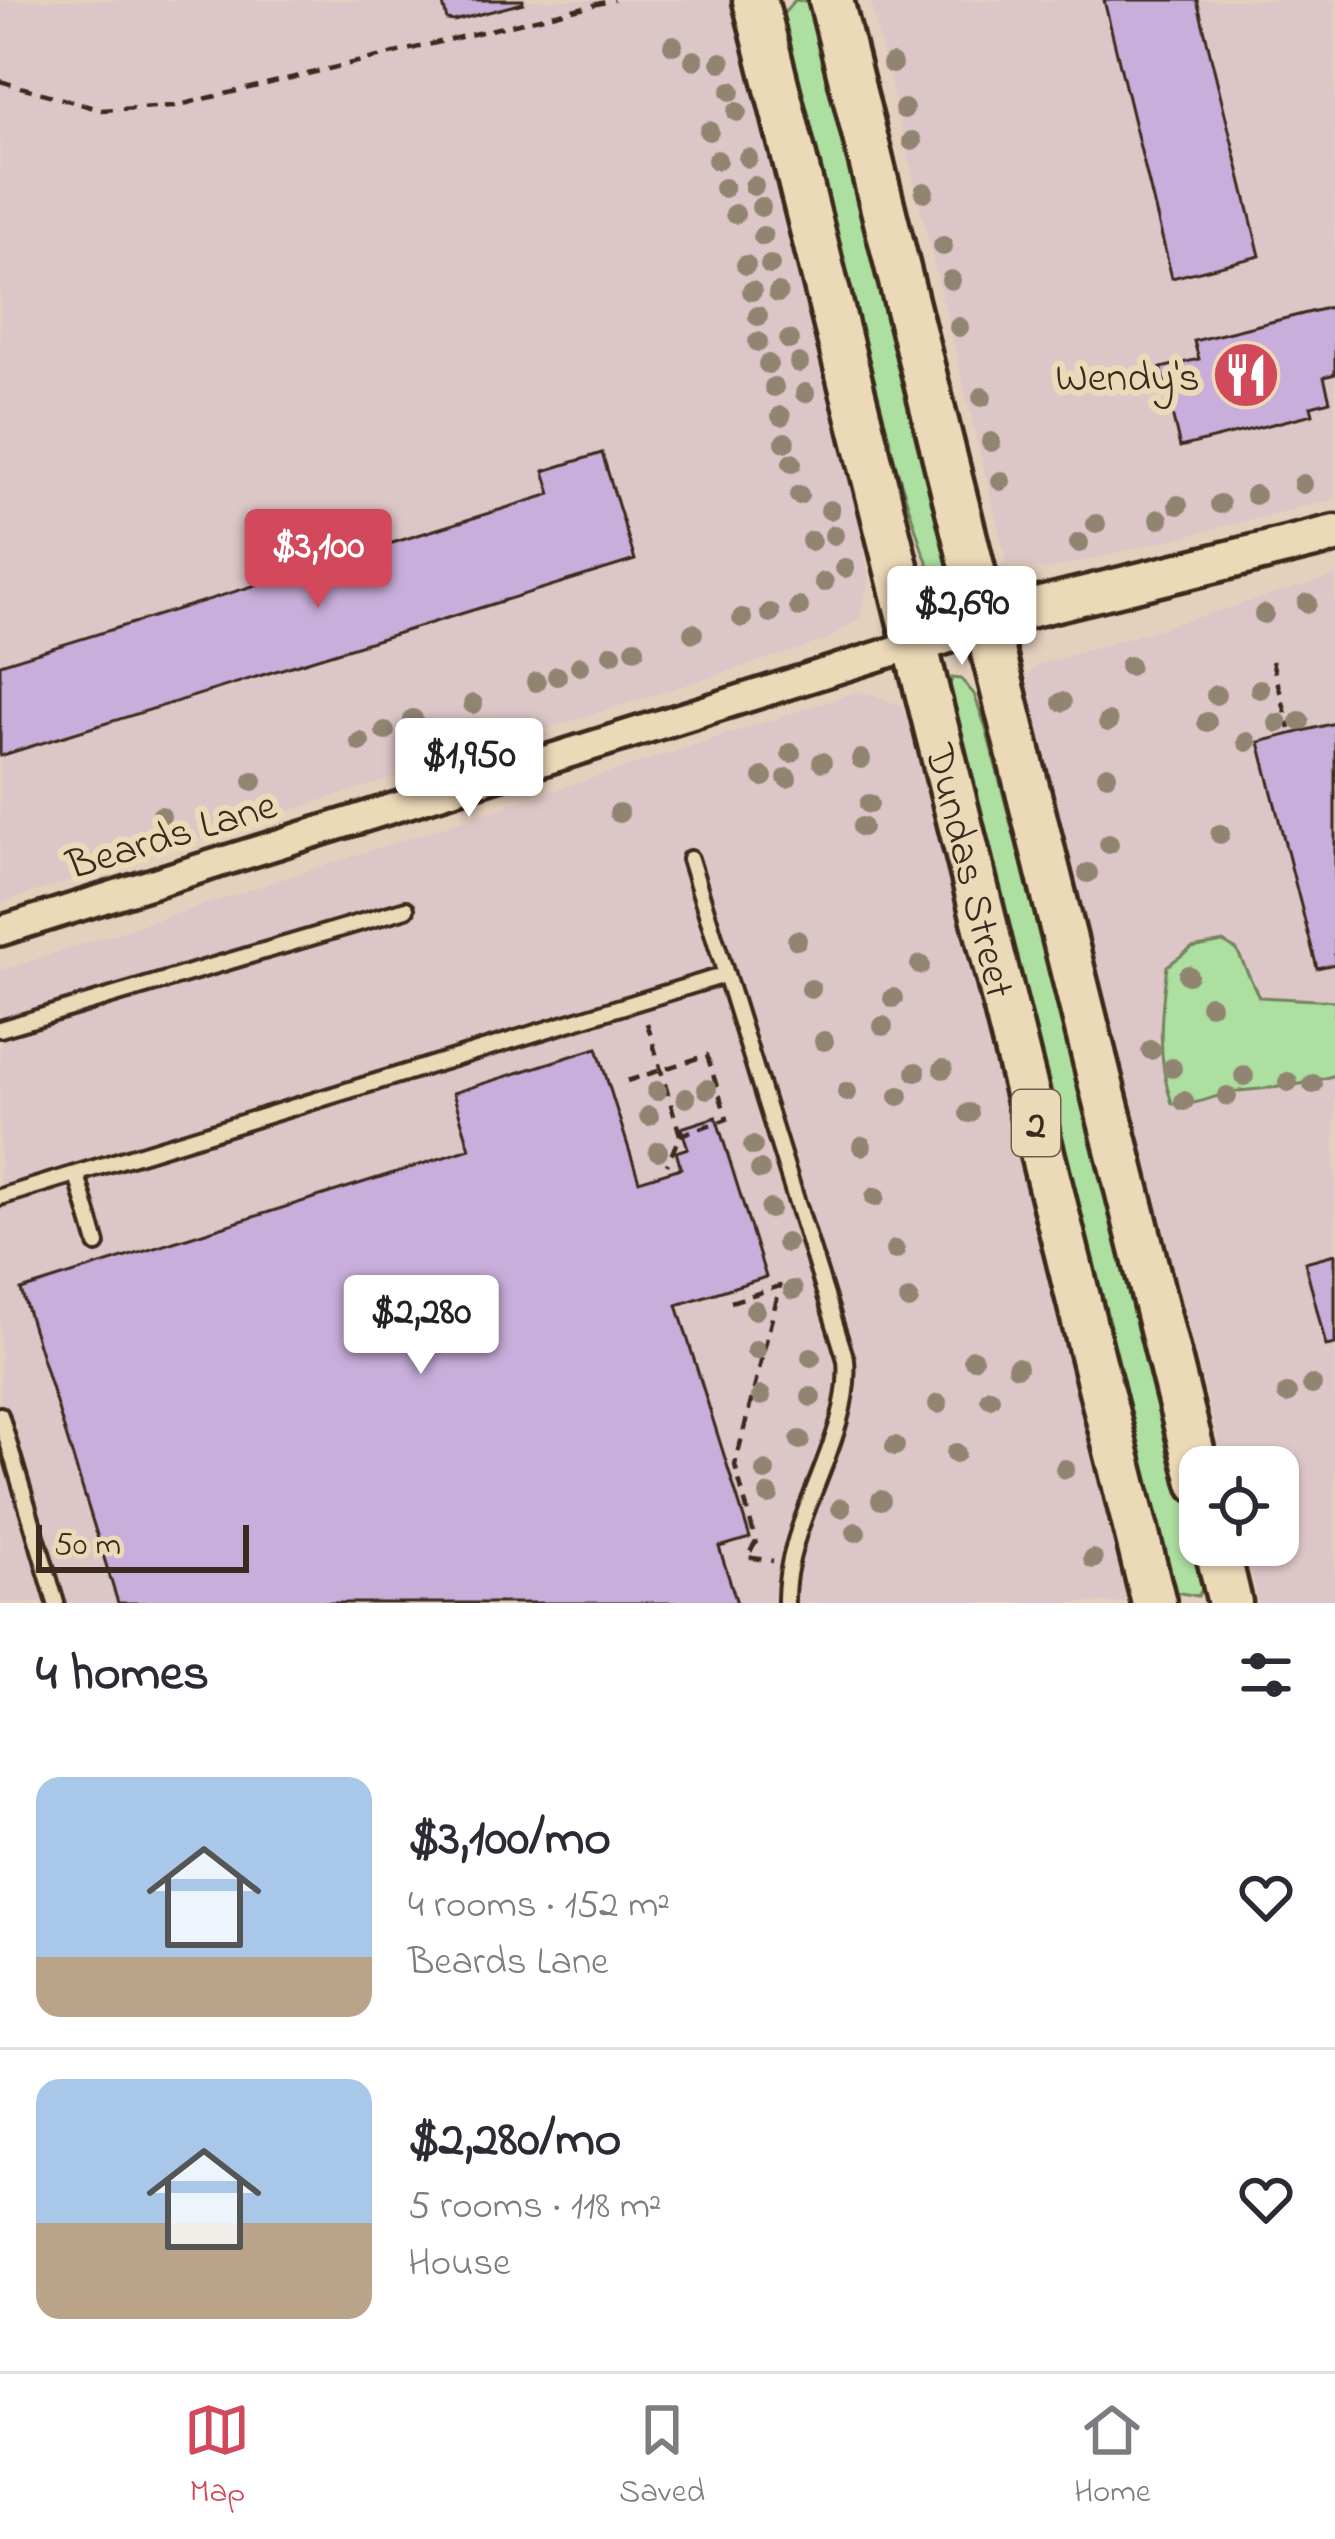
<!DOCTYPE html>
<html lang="en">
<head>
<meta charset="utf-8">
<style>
	:root { --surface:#fff; --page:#f2f2f3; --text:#2b2b33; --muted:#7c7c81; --line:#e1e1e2; --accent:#d1495b }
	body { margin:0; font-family:"Indie Flower",sans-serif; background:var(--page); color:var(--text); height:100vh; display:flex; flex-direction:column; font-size:45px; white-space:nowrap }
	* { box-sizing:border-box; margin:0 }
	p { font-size:39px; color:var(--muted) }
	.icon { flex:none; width:66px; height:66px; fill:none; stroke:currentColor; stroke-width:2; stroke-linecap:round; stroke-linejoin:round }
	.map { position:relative; height:1603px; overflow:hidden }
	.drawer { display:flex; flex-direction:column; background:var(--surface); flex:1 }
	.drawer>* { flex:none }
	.tools { position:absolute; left:1179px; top:1446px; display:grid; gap:24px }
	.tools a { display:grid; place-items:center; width:120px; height:120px; border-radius:24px; background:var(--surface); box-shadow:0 3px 9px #0004; font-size:60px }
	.scale { position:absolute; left:36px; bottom:30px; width:213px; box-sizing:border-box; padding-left:12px; border:6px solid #3b2a1e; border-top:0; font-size:33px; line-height:42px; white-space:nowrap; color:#3b2a1e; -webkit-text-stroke:9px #ecd9b7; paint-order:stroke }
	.price { position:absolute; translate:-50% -102px; padding:0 27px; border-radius:12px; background:#fff; color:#222; font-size:39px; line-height:78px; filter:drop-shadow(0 3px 6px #0008) }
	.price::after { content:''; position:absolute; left:50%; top:72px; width:36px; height:27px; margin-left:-18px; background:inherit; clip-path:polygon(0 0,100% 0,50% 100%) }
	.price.current { background:var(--accent); color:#fff }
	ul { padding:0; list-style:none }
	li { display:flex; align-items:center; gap:36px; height:300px; padding:0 36px }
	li+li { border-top:3px solid var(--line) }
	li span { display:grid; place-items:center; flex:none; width:336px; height:240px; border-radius:24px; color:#555 }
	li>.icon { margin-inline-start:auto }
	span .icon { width:144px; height:144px; fill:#fffc; stroke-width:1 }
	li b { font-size:51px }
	h2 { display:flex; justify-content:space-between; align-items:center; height:144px; padding:0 36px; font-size:51px }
	.menu { display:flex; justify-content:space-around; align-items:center; height:168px; border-top:3px solid var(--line); background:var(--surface); font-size:33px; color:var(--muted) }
	.menu a { display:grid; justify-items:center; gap:6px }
	.menu .current { color:var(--accent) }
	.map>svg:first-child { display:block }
	.built { fill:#ddc6c7 }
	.green { fill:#acdfa0; stroke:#74845f; stroke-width:3 }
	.building { fill:#c9aedb; stroke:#3b2a1e; stroke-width:3 }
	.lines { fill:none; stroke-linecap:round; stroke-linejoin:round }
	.service-casing { stroke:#3b2a1e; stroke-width:22 }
	.minor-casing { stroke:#3b2a1e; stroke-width:36 }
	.secondary-casing { stroke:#3b2a1e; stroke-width:45 }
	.primary-casing { stroke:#3b2a1e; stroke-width:51 }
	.path { stroke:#3b2a1e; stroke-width:4.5; stroke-dasharray:12 9; stroke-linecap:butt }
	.service { stroke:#ecd9b7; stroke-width:14 }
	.minor { stroke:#ecd9b7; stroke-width:27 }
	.secondary { stroke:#ecd9b7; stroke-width:36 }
	.primary { stroke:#ecd9b7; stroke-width:42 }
	.tree { fill:#918471 }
	.labels { text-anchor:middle; stroke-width:12; stroke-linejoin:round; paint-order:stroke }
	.shield { fill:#ecd9b7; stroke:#705e4c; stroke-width:3 }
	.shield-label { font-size:39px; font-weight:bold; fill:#3b2a1e }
	.poi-label { font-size:42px; fill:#3b2a1e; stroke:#ecd9b7; text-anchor:end }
	.street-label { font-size:42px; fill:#3b2a1e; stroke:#ecd9b7 }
</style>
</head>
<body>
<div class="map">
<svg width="1335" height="1603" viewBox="0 0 1335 1603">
	<rect width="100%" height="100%" fill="#e5d0be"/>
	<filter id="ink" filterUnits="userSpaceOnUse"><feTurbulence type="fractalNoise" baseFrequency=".00833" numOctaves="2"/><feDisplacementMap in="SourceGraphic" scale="24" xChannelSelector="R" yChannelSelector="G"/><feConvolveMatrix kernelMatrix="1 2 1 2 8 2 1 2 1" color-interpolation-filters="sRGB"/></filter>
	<g filter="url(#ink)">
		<g class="built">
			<path d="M0,0H733L861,531L869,578L860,618L827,640L0,903Z"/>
			<path d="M870,0H1335V499L1047,570L1007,564Z"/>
			<path d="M1335,576V1603H1259L1245,1545H1278V1467H1225L1029,702L1028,676L1038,665Z"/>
			<path d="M860,691L900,705L921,736L1127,1603H0V971Z"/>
		</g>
		<g class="green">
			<path d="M795,0L812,3L955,566L949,581L933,574L923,552L867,374L779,19Z"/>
			<path d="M952,678L961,679L974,694L985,725L1197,1534L1206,1583L1198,1596L1174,1592L958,743L948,691Z"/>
			<path d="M1223,942L1237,950L1259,997L1335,1001V1075C1301,1087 1273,1087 1239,1091C1214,1094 1197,1108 1172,1103C1156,1059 1161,1011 1167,966L1192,948Z"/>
		</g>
		<g class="building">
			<path d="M442,0H523V3L454,21L447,20Z"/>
			<path d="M1104,0H1197L1260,256L1172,278Z"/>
			<path d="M1335,306V374L1324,377L1330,401L1311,406L1313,414L1180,447L1161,368L1199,359L1194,341Z"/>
			<path d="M602,453L635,560L0,756V664L551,494L544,471Z"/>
			<path d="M1335,723V964L1317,968L1259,742Z"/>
			<path d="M597,1048L639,1181L681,1168L676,1152L688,1148L681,1128L716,1117L766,1277L677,1305L750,1538L719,1547L737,1603H118L21,1290L470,1149L453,1093Z"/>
			<path d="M1335,1254V1344L1326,1346L1305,1262Z"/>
		</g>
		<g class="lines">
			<defs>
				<g id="service">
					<path d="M690,859L846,1360C853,1438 784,1522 786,1603"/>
					<path d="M0,1029L406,909"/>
					<path d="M77,1175L97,1244"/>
					<path d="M0,1197L725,975"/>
					<path d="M0,1415L56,1603"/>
				</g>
				<path id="minor" d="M0,931L917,644"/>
				<path id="secondary" d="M917,644L1016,612L1335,534"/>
				<g id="primary">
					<path id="s1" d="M755,0L1154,1603"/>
					<path d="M831,0L1200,1482"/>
					<path d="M1216,1545L1230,1603"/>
				</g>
			</defs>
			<use href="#service" class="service-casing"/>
			<use href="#minor" class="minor-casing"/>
			<use href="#secondary" class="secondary-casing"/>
			<use href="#primary" class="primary-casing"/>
			<g class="path">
				<path d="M0,81L101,110L175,106L614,0"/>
				<path d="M1272,661L1290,729"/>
				<path d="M647,1023L680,1135L667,1165"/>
				<path d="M627,1081L707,1055L727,1119L680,1135"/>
				<path d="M731,1302L780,1286L735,1465L756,1542L747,1557L773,1561"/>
			</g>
			<use href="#service" class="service"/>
			<use href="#minor" class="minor"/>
			<use href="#secondary" class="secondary"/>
			<use href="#primary" class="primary"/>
		</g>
		<g class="tree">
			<circle cx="673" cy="45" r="10"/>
			<circle cx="694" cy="60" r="10"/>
			<circle cx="721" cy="62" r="10"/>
			<circle cx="892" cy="64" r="10"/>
			<circle cx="731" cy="91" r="10"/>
			<circle cx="904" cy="109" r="10"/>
			<circle cx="737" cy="112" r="10"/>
			<circle cx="709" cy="131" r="10"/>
			<circle cx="912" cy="141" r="10"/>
			<circle cx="748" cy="158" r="10"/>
			<circle cx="717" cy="160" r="10"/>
			<circle cx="754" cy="186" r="10"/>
			<circle cx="724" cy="188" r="10"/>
			<circle cx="924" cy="192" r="10"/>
			<circle cx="761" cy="207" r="10"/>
			<circle cx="735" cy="214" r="10"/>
			<circle cx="763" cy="236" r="10"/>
			<circle cx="943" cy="246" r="10"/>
			<circle cx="746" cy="265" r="10"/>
			<circle cx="770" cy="265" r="10"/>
			<circle cx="951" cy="280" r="10"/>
			<circle cx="752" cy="291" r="10"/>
			<circle cx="778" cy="293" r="10"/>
			<circle cx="758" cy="316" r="10"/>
			<circle cx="959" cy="327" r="10"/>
			<circle cx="789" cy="340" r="10"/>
			<circle cx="758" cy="342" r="10"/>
			<circle cx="799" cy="363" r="10"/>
			<circle cx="768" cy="364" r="10"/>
			<circle cx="774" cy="387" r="10"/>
			<circle cx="805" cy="393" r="10"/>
			<circle cx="982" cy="397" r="10"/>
			<circle cx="781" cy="416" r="10"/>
			<circle cx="785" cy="442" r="10"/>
			<circle cx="991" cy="442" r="10"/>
			<circle cx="792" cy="463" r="10"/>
			<circle cx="1001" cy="481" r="10"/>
			<circle cx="1303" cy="484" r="10"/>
			<circle cx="799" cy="495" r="10"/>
			<circle cx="1255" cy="495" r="10"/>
			<circle cx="1220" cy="504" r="10"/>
			<circle cx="1178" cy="505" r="10"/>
			<circle cx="830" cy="510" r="10"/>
			<circle cx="1159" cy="519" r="10"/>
			<circle cx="1096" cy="524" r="10"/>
			<circle cx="834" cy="535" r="10"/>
			<circle cx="811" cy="541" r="10"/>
			<circle cx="1079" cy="543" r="10"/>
			<circle cx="845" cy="568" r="10"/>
			<circle cx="824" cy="582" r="10"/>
			<circle cx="1307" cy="603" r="10"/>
			<circle cx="799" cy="607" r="10"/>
			<circle cx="770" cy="613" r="10"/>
			<circle cx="1264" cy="614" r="10"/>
			<circle cx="742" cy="618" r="10"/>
			<circle cx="693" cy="633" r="10"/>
			<circle cx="635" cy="649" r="10"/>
			<circle cx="612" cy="654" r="10"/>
			<circle cx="580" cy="666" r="10"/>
			<circle cx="1129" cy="666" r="10"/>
			<circle cx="557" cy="676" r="10"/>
			<circle cx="536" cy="682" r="10"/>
			<circle cx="1260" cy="689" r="10"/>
			<circle cx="1216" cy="695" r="10"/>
			<circle cx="1062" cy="702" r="10"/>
			<circle cx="473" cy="704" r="10"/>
			<circle cx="413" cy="719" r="10"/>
			<circle cx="1300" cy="721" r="10"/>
			<circle cx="1108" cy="722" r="10"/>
			<circle cx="1207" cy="722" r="10"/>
			<circle cx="1278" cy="723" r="10"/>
			<circle cx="385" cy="731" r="10"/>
			<circle cx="360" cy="742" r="10"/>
			<circle cx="1247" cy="742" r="10"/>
			<circle cx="791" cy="753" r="10"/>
			<circle cx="861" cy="759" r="10"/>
			<circle cx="822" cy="762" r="10"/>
			<circle cx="1107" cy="775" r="10"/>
			<circle cx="763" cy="777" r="10"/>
			<circle cx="787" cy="778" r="10"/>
			<circle cx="253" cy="781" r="10"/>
			<circle cx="869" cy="804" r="10"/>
			<circle cx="619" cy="813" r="10"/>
			<circle cx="161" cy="816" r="10"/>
			<circle cx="862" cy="827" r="10"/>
			<circle cx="1220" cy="834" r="10"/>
			<circle cx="1109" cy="844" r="10"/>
			<circle cx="1088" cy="873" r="10"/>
			<circle cx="797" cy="940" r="10"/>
			<circle cx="920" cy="965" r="10"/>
			<circle cx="1188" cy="975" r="10"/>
			<circle cx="811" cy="989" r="10"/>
			<circle cx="893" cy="998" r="10"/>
			<circle cx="1210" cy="1005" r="10"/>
			<circle cx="883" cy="1026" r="10"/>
			<circle cx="824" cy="1041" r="10"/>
			<circle cx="1151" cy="1050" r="10"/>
			<circle cx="1172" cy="1068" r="10"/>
			<circle cx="943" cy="1069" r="10"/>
			<circle cx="916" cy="1072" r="10"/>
			<circle cx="1244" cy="1076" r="10"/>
			<circle cx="1288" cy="1082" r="10"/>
			<circle cx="1313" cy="1084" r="10"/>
			<circle cx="707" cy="1089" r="10"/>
			<circle cx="657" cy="1091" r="10"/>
			<circle cx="847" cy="1092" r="10"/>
			<circle cx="899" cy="1096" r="10"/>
			<circle cx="1227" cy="1096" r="10"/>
			<circle cx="686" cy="1098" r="10"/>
			<circle cx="1184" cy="1101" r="10"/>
			<circle cx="969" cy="1113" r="10"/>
			<circle cx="649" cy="1116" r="10"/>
			<circle cx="753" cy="1146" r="10"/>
			<circle cx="862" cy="1146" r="10"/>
			<circle cx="658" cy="1151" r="10"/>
			<circle cx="760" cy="1170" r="10"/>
			<circle cx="875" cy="1197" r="10"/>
			<circle cx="770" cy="1209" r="10"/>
			<circle cx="786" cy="1243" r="10"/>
			<circle cx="895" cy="1250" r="10"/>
			<circle cx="793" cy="1290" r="10"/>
			<circle cx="909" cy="1300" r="10"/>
			<circle cx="755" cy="1310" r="10"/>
			<circle cx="756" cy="1350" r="10"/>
			<circle cx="811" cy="1357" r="10"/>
			<circle cx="973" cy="1359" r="10"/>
			<circle cx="1017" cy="1367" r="10"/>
			<circle cx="1312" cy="1385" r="10"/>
			<circle cx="1287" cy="1394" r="10"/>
			<circle cx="761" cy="1396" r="10"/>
			<circle cx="811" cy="1397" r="10"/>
			<circle cx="990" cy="1398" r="10"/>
			<circle cx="938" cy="1404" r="10"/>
			<circle cx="800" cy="1440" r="10"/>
			<circle cx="895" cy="1446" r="10"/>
			<circle cx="956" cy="1453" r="10"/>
			<circle cx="1065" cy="1469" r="10"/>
			<circle cx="765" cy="1471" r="10"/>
			<circle cx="769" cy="1495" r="10"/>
			<circle cx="881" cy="1500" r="10"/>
			<circle cx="841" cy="1508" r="10"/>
			<circle cx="856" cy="1532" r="10"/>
			<circle cx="1093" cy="1559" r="10"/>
		</g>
	</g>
	<defs>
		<symbol id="restaurant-disc" viewBox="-11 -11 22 22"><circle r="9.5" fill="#d1495b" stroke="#ecd9b7"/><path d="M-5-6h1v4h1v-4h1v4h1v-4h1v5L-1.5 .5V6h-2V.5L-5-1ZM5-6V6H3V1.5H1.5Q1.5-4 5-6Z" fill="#fff"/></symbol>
	</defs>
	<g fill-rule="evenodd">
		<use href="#restaurant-disc" x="1208" y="337" width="76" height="76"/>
	</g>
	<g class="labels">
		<rect class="shield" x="1012" y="1090" width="48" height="66" rx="9"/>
		<g class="shield-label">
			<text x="1036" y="1137">2</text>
		</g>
		<g class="poi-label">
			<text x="1200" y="390">Wendy's</text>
		</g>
		<g class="street-label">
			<text transform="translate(171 833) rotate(-17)" y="15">Beards Lane</text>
			<text dy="15" stroke="none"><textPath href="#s1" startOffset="897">Dundas Street</textPath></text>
		</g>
	</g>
</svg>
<div class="tools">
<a><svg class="icon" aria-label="locate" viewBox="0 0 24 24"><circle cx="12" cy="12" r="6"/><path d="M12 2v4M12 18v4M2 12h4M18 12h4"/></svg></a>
</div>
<div class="scale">50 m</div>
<b class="price current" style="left:318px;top:611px">$3,100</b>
<b class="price" style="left:962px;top:668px">$2,690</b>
<b class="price" style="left:469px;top:820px">$1,950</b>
<b class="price" style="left:421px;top:1377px">$2,280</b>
</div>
<section class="drawer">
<h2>4 homes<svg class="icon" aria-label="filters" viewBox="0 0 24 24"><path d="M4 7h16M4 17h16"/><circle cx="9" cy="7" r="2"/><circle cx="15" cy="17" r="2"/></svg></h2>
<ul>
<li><span style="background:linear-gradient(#a9c7e8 75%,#b9a48a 0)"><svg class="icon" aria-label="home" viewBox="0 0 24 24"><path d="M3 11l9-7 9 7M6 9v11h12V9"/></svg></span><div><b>$3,100/mo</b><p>4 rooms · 152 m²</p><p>Beards Lane</p></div><svg class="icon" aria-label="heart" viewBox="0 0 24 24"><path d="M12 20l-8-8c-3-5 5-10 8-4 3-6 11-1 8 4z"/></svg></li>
<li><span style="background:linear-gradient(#a9c7e8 60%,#b9a48a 0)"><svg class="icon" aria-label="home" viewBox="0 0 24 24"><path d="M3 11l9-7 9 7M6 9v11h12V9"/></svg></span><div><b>$2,280/mo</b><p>5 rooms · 118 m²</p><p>House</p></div><svg class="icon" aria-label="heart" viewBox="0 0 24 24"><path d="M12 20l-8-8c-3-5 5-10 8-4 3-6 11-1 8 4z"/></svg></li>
</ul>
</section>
<nav class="menu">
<a class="current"><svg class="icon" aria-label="map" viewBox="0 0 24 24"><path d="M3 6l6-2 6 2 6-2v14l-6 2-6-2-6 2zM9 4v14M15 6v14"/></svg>Map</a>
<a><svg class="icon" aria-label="saved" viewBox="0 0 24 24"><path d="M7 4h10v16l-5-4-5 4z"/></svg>Saved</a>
<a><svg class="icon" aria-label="home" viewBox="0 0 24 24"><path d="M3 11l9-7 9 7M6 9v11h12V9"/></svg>Home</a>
</nav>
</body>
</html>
